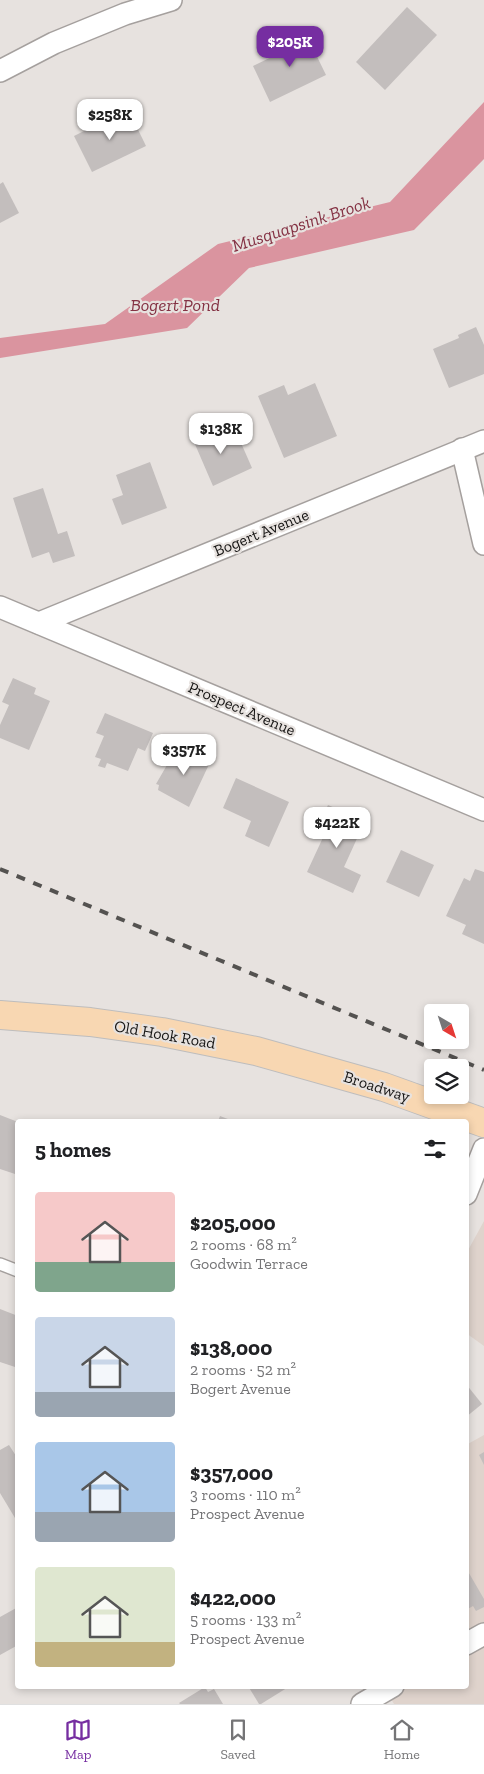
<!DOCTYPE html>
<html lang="en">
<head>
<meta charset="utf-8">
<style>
	:root { --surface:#fff; --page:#f2f2f2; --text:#202124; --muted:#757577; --line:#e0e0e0; --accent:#762ea1 }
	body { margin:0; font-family:"Zilla Slab",serif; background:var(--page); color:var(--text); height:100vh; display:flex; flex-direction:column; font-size:19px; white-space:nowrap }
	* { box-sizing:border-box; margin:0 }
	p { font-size:16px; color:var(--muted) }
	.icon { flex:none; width:28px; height:28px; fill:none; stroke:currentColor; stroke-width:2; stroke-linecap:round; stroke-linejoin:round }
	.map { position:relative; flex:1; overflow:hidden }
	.side { position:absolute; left:15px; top:1119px; width:454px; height:570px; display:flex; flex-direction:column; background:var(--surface); border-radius:5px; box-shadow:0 2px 8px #0003 }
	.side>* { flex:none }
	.needle { width:32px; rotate:141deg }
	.tools { position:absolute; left:424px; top:1004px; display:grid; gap:10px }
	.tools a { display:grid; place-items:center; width:45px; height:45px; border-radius:5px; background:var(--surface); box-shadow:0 2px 8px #0003; font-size:25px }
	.price { position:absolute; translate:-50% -42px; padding:0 11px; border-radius:10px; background:#fff; color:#222; font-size:16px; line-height:32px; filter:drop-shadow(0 1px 2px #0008) }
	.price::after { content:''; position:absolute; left:50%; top:30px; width:15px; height:11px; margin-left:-8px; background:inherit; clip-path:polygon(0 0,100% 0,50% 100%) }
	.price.selected { background:var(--accent); color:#fff }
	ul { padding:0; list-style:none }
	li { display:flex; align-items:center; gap:15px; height:125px; padding:0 20px }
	li span { display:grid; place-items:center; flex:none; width:140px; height:100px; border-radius:5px; color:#555 }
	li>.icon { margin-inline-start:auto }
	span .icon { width:60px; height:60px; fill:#fffc; stroke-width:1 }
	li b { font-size:21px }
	h2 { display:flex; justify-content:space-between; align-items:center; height:60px; padding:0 20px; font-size:21px }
	.menu { display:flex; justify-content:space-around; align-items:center; height:70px; border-top:1px solid var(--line); background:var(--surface); font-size:14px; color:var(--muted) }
	.menu a { display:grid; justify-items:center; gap:2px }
	.menu .selected { color:var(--accent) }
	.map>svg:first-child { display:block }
	.built { fill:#dfd3cc }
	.water { fill:#da949f }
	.building { fill:#c3bebd }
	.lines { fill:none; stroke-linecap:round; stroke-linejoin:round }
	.service-casing { stroke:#a5a09e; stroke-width:14 }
	.minor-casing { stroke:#a5a09e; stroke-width:24 }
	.primary-casing { stroke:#bebdbd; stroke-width:30 }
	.service { stroke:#fff; stroke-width:11 }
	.minor { stroke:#fff; stroke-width:21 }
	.primary { stroke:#f8d7b2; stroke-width:28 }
	.rail { stroke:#545250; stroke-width:4; stroke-dasharray:9 9; stroke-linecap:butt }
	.labels { text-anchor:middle; stroke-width:4.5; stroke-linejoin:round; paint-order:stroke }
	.street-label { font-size:16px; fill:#161514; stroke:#e7e2df }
	.water-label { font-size:18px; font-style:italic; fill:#843143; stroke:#e7e2df }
</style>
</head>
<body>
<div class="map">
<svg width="484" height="1704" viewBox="0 0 484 1704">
	<rect width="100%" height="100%" fill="#e7e2df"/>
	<g class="built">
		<path d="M484,1221V1346L466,1333V1254Z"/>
		<path d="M484,1435V1704H394L384,1686H466V1445Z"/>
	</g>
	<path class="water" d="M484,102V159L414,230L249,268L187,328L0,358V338L105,324L218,244L390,202Z"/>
	<g class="building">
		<path d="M407,7L437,35L385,90L356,62Z"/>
		<path d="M304,30L326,75L270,102L253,66L286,50L281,41Z"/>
		<path d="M128,109L146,146L92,172L74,136Z"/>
		<path d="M3,182L19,213L0,223V184Z"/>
		<path d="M476,327L484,345V374L449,388L433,349L459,338L458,335Z"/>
		<path d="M315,383L337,436L284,458L258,396L284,385L288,395Z"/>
		<path d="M215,425L222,443L238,436L252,468L213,486L191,435Z"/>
		<path d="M150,462L167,508L122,525L112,499L123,495L116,475Z"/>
		<path d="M43,488L58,534L67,531L75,556L53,563L49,552L32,558L13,498Z"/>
		<path d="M13,678L36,688L34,694L50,701L29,750L0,738V725L9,705L2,702Z"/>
		<path d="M105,713L153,733L145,751L138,748L128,771L107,763L105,768L98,766L101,759L95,757L104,736L96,733Z"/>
		<path d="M182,746L212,758L189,807L158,790L159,785L156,784L167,765H171Z"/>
		<path d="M236,778L289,802L269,847L245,836L251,821L223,808Z"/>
		<path d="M328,805L365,821L344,867L361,875L353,893L307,872L326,831L318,827Z"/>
		<path d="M401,850L434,865L419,897L386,882Z"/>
		<path d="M475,869L484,872V944L462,934L466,925L446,916L464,878L470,881Z"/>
		<path d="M0,1115L18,1122V1175L0,1169Z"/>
		<path d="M220,1116L233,1121H218Z"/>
		<path d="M0,1309L18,1316V1368L0,1362Z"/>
		<path d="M466,1384L482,1404L466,1417Z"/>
		<path d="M9,1445L18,1459V1523L0,1493V1450Z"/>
		<path d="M484,1452V1465L479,1455Z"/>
		<path d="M466,1568L484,1599V1607L476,1611L473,1606L466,1610Z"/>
		<path d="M18,1607V1645L0,1655V1617Z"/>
		<path d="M248,1686H290L261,1704H259Z"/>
		<path d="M205,1687L208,1692L214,1689L223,1704H180L179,1703Z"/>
	</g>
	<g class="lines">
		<defs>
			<path id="service" d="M0,1264L18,1271"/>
			<g id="minor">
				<path d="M0,71L54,43L125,14L171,0"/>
				<path d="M462,449L484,544"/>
				<path d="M0,607L484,810"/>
				<path d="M39,623L484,441"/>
				<path d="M466,1194L484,1149"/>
				<path d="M466,1644L484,1634"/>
				<path d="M362,1704L393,1686"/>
			</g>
			<path id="primary" d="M0,1015L90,1022L162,1032L256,1051L384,1087L484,1123"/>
		</defs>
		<use href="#service" class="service-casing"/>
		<use href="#minor" class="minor-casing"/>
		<use href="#primary" class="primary-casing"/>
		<use href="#service" class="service"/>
		<use href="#minor" class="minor"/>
		<use href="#primary" class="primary"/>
		<path class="rail" d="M0,869L484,1070"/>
	</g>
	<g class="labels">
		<g class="street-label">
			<text transform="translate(261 532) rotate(-22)" y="6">Bogert Avenue</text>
			<text transform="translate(242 708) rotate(23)" y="6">Prospect Avenue</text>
			<text transform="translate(165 1034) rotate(10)" y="6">Old Hook Road</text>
			<text transform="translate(377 1086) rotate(18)" y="6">Broadway</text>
		</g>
		<g class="water-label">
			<text transform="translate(301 224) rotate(-18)" y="6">Musquapsink Brook</text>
			<text x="175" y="311">Bogert Pond</text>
		</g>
	</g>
</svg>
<div class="tools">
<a><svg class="needle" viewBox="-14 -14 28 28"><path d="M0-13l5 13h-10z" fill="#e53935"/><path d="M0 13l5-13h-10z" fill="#757577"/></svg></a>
<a><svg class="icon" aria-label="layers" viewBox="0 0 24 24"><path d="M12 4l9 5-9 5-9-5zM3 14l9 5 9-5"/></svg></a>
</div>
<b class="price selected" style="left:290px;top:68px">$205K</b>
<b class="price" style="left:110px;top:141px">$258K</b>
<b class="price" style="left:221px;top:455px">$138K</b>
<b class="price" style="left:184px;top:776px">$357K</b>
<b class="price" style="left:337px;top:849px">$422K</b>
<section class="side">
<h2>5 homes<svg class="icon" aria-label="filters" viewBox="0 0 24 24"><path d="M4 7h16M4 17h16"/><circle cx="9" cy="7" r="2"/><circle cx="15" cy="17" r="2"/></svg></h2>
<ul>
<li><span style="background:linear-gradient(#f6c9c9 70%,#7fa58c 0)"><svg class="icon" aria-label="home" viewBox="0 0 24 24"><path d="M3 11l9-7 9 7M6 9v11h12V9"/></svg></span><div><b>$205,000</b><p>2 rooms · 68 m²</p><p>Goodwin Terrace</p></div></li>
<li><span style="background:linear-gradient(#c9d6e8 75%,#9aa5b1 0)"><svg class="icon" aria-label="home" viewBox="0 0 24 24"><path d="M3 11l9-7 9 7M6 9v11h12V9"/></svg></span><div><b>$138,000</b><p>2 rooms · 52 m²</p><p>Bogert Avenue</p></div></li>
<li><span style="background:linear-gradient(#a9c7e8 70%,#9aa5b1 0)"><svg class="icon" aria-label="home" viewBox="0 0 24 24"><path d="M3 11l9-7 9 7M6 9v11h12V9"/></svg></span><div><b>$357,000</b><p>3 rooms · 110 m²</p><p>Prospect Avenue</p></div></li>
<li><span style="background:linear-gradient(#dfe7d0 75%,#c2b280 0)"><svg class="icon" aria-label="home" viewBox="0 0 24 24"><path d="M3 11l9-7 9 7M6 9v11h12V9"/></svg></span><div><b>$422,000</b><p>5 rooms · 133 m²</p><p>Prospect Avenue</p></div></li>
</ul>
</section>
</div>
<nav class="menu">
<a class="selected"><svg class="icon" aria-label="map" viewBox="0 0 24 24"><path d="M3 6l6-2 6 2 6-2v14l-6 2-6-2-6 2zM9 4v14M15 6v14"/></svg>Map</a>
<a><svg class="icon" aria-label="saved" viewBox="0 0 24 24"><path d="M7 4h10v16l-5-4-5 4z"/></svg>Saved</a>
<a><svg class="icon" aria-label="home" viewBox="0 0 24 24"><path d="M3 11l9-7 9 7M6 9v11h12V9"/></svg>Home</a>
</nav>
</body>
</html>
